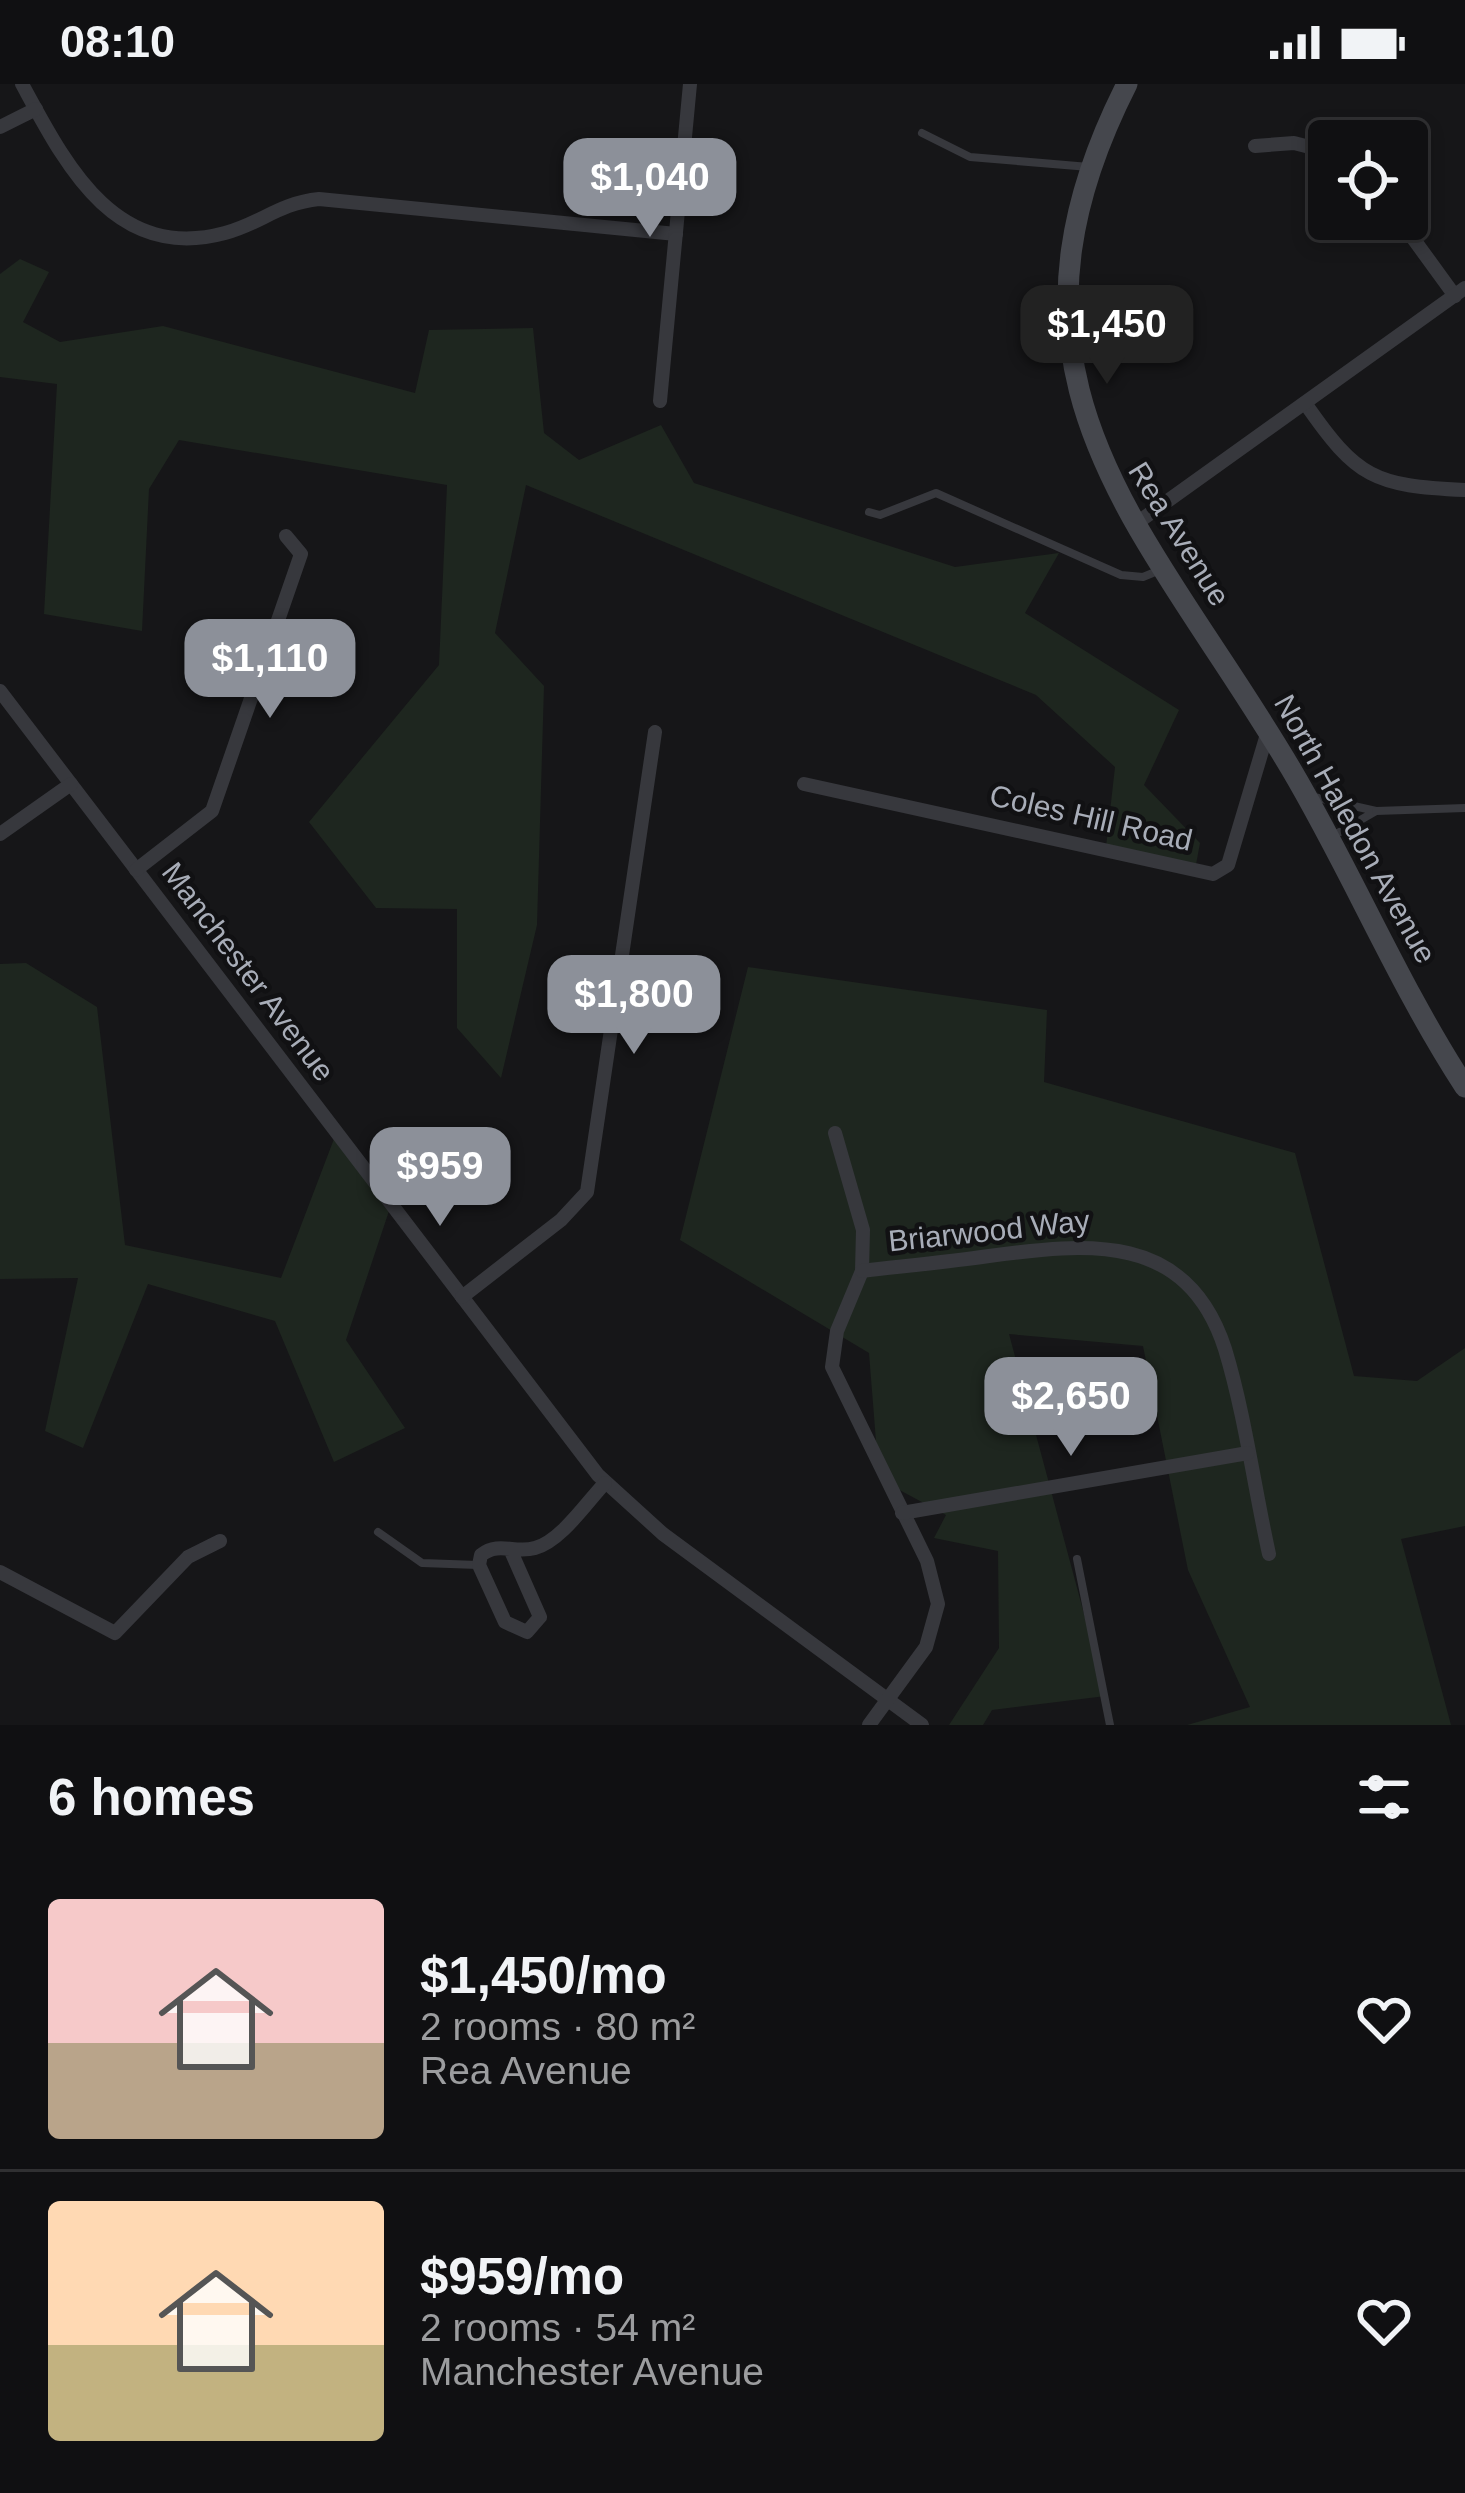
<!DOCTYPE html>
<html lang="en">
<head>
<meta charset="utf-8">
<style>
	:root { --surface:#101012; --page:#19191b; --text:#f1f3f6; --muted:#9c9d9f; --line:#303032; --accent:#8c9099 }
	body { margin:0; font-family:Arial,sans-serif; background:var(--page); color:var(--text); height:100vh; display:flex; flex-direction:column; font-size:45px; white-space:nowrap }
	* { box-sizing:border-box; margin:0 }
	p { font-size:39px; color:var(--muted) }
	.icon { flex:none; width:66px; height:66px; fill:none; stroke:currentColor; stroke-width:2; stroke-linecap:round; stroke-linejoin:round }
	.map { position:relative; height:1641px; overflow:hidden }
	.panel { display:flex; flex-direction:column; background:var(--surface); flex:1 }
	.panel>* { flex:none }
	.tools { position:absolute; left:1308px; top:36px; display:grid; gap:24px }
	.tools a { display:grid; place-items:center; width:120px; height:120px; border-radius:12px; background:var(--surface); box-shadow:0 6px 18px #0003,0 0 0 3px var(--line); font-size:60px }
	.price { position:absolute; translate:-50% -102px; padding:0 27px; border-radius:24px; background:var(--accent); color:#fff; font-size:39px; line-height:78px; filter:drop-shadow(0 3px 6px #0008) }
	.price::after { content:''; position:absolute; left:50%; top:72px; width:36px; height:27px; margin-left:-18px; background:inherit; clip-path:polygon(0 0,100% 0,50% 100%) }
	.price.active { background:#222; color:#fff }
	ul { padding:0; list-style:none }
	li { display:flex; align-items:center; gap:36px; height:300px; padding:0 48px }
	li+li { border-top:3px solid var(--line) }
	li span { display:grid; place-items:center; flex:none; width:336px; height:240px; border-radius:12px; color:#555 }
	li>.icon { margin-inline-start:auto }
	span .icon { width:144px; height:144px; fill:#fffc; stroke-width:1 }
	li b { font-size:51px }
	h2 { display:flex; justify-content:space-between; align-items:center; height:144px; padding:0 48px; font-size:51px }
	.status { display:flex; justify-content:space-between; align-items:center; height:84px; padding:0 60px; background:var(--surface); direction:ltr }
	.status svg { height:33px; fill:currentColor }
	.map>svg:first-child { display:block }
	.green { fill:#1e261f }
	.lines { fill:none; stroke-linecap:round; stroke-linejoin:round }
	.lane { stroke:#37383d; stroke-width:8 }
	.street { stroke:#37383d; stroke-width:14 }
	.secondary { stroke:#45474d; stroke-width:21 }
	.labels { text-anchor:middle; stroke-width:9; stroke-linejoin:round; paint-order:stroke }
	.street-label { font-size:30px; fill:#a8adb8; stroke:#111113 }
</style>
</head>
<body>
<div class="status"><b>08:10</b><svg viewBox="0 0 49 12"><path d="M0 12V9h3v3zM5 12V6h3v6zM10 12V3h3v9zM15 12V0h3v12zM26 1h20v11H26zM47 4h2v5h-2z"/></svg></div>
<div class="map">
<svg width="1465" height="1641" viewBox="0 0 1465 1641">
	<rect width="100%" height="100%" fill="#161618"/>
	<g class="green">
		<path d="M20,175L49,188L23,238L60,258L163,242L415,309L429,246L533,244L544,349L579,376L661,341L694,399L955,483L1059,469L1025,529L1179,626L1144,701L1200,759L1195,786L1106,763L1115,683L1036,611L526,401L495,549L544,602L537,841L501,994L457,944V825L376,824L309,738L439,581L447,401L179,356L149,405L142,547L44,530L57,300L0,293V190Z"/>
		<path d="M26,879L97,923L125,1161L281,1194L337,1047L392,1118L346,1256L405,1344L334,1378L275,1237L148,1200L83,1364L45,1347L78,1194L0,1195V880Z"/>
		<path d="M748,883L1047,926L1044,998L1295,1069L1354,1292L1417,1297L1465,1264V1442L1401,1455L1451,1641H1187L1250,1623L1188,1486L1143,1262L1009,1250L1106,1612L992,1626L983,1641H949L999,1564L998,1467L934,1454L946,1431L879,1395L869,1269L680,1156Z"/>
	</g>
	<g class="lines">
		<g class="lane">
			<path d="M922,49L970,73L1089,83"/>
			<path d="M869,428L880,431L936,409L1121,491L1143,493L1160,486"/>
			<path d="M1314,713L1376,727L1331,753"/>
			<path d="M1376,727L1465,724"/>
			<path d="M378,1448L422,1479L478,1481"/>
			<path d="M1077,1475L1110,1641"/>
		</g>
		<g class="street">
			<path d="M22,0C65,79 114,179 225,149C260,140 279,119 319,115L676,150"/>
			<path d="M0,43L36,25"/>
			<path d="M1255,62L1294,59L1329,68"/>
			<path d="M1399,135L1455,212"/>
			<path d="M660,317L690,0"/>
			<path d="M1305,319C1357,394 1374,402 1465,406"/>
			<path d="M1134,441L1465,204"/>
			<path d="M0,607L598,1391L663,1450L922,1641"/>
			<path d="M804,700L1213,790L1228,781L1268,647"/>
			<path d="M0,750L71,700"/>
			<path d="M136,786L212,727L301,470L286,452"/>
			<path d="M835,1049L863,1146L862,1187L837,1247L832,1283L927,1477L938,1520L926,1563L869,1641"/>
			<path d="M862,1187C905,1182 947,1178 989,1172C1087,1159 1187,1147 1225,1265C1245,1331 1254,1402 1269,1470"/>
			<path d="M462,1213L561,1136L587,1108L655,648"/>
			<path d="M902,1429L1248,1369"/>
			<path d="M510,1465L540,1533L527,1548L505,1538L479,1481L481,1471C499,1457 515,1470 535,1464C561,1457 587,1418 605,1399"/>
			<path d="M0,1488L115,1549L188,1473L220,1457"/>
		</g>
		<path class="secondary" d="M1127,0C975,299 1148,443 1291,685C1352,788 1399,902 1465,1003"/>
	</g>
	<g class="labels">
		<g class="street-label">
			<text transform="translate(1179 450) rotate(58)" y="10">Rea Avenue</text>
			<text transform="translate(1091 734) rotate(13)" y="10">Coles Hill Road</text>
			<text transform="translate(1355 745) rotate(61)" y="10">North Haledon Avenue</text>
			<text transform="translate(248 888) rotate(53)" y="10">Manchester Avenue</text>
			<text transform="translate(989 1147) rotate(-6)" y="10">Briarwood Way</text>
		</g>
	</g>
</svg>
<div class="tools">
<a><svg class="icon" aria-label="locate" viewBox="0 0 24 24"><circle cx="12" cy="12" r="6"/><path d="M12 2v4M12 18v4M2 12h4M18 12h4"/></svg></a>
</div>
<b class="price" style="left:650px;top:156px">$1,040</b>
<b class="price active" style="left:1107px;top:303px">$1,450</b>
<b class="price" style="left:270px;top:637px">$1,110</b>
<b class="price" style="left:634px;top:973px">$1,800</b>
<b class="price" style="left:440px;top:1145px">$959</b>
<b class="price" style="left:1071px;top:1375px">$2,650</b>
</div>
<section class="panel">
<h2>6 homes<svg class="icon" aria-label="filters" viewBox="0 0 24 24"><path d="M4 7h16M4 17h16"/><circle cx="9" cy="7" r="2"/><circle cx="15" cy="17" r="2"/></svg></h2>
<ul>
<li><span style="background:linear-gradient(#f6c9c9 60%,#b9a48a 0)"><svg class="icon" aria-label="home" viewBox="0 0 24 24"><path d="M3 11l9-7 9 7M6 9v11h12V9"/></svg></span><div><b>$1,450/mo</b><p>2 rooms · 80 m²</p><p>Rea Avenue</p></div><svg class="icon" aria-label="heart" viewBox="0 0 24 24"><path d="M12 20l-8-8c-3-5 5-10 8-4 3-6 11-1 8 4z"/></svg></li>
<li><span style="background:linear-gradient(#ffd9b3 60%,#c2b280 0)"><svg class="icon" aria-label="home" viewBox="0 0 24 24"><path d="M3 11l9-7 9 7M6 9v11h12V9"/></svg></span><div><b>$959/mo</b><p>2 rooms · 54 m²</p><p>Manchester Avenue</p></div><svg class="icon" aria-label="heart" viewBox="0 0 24 24"><path d="M12 20l-8-8c-3-5 5-10 8-4 3-6 11-1 8 4z"/></svg></li>
</ul>
</section>
</body>
</html>
